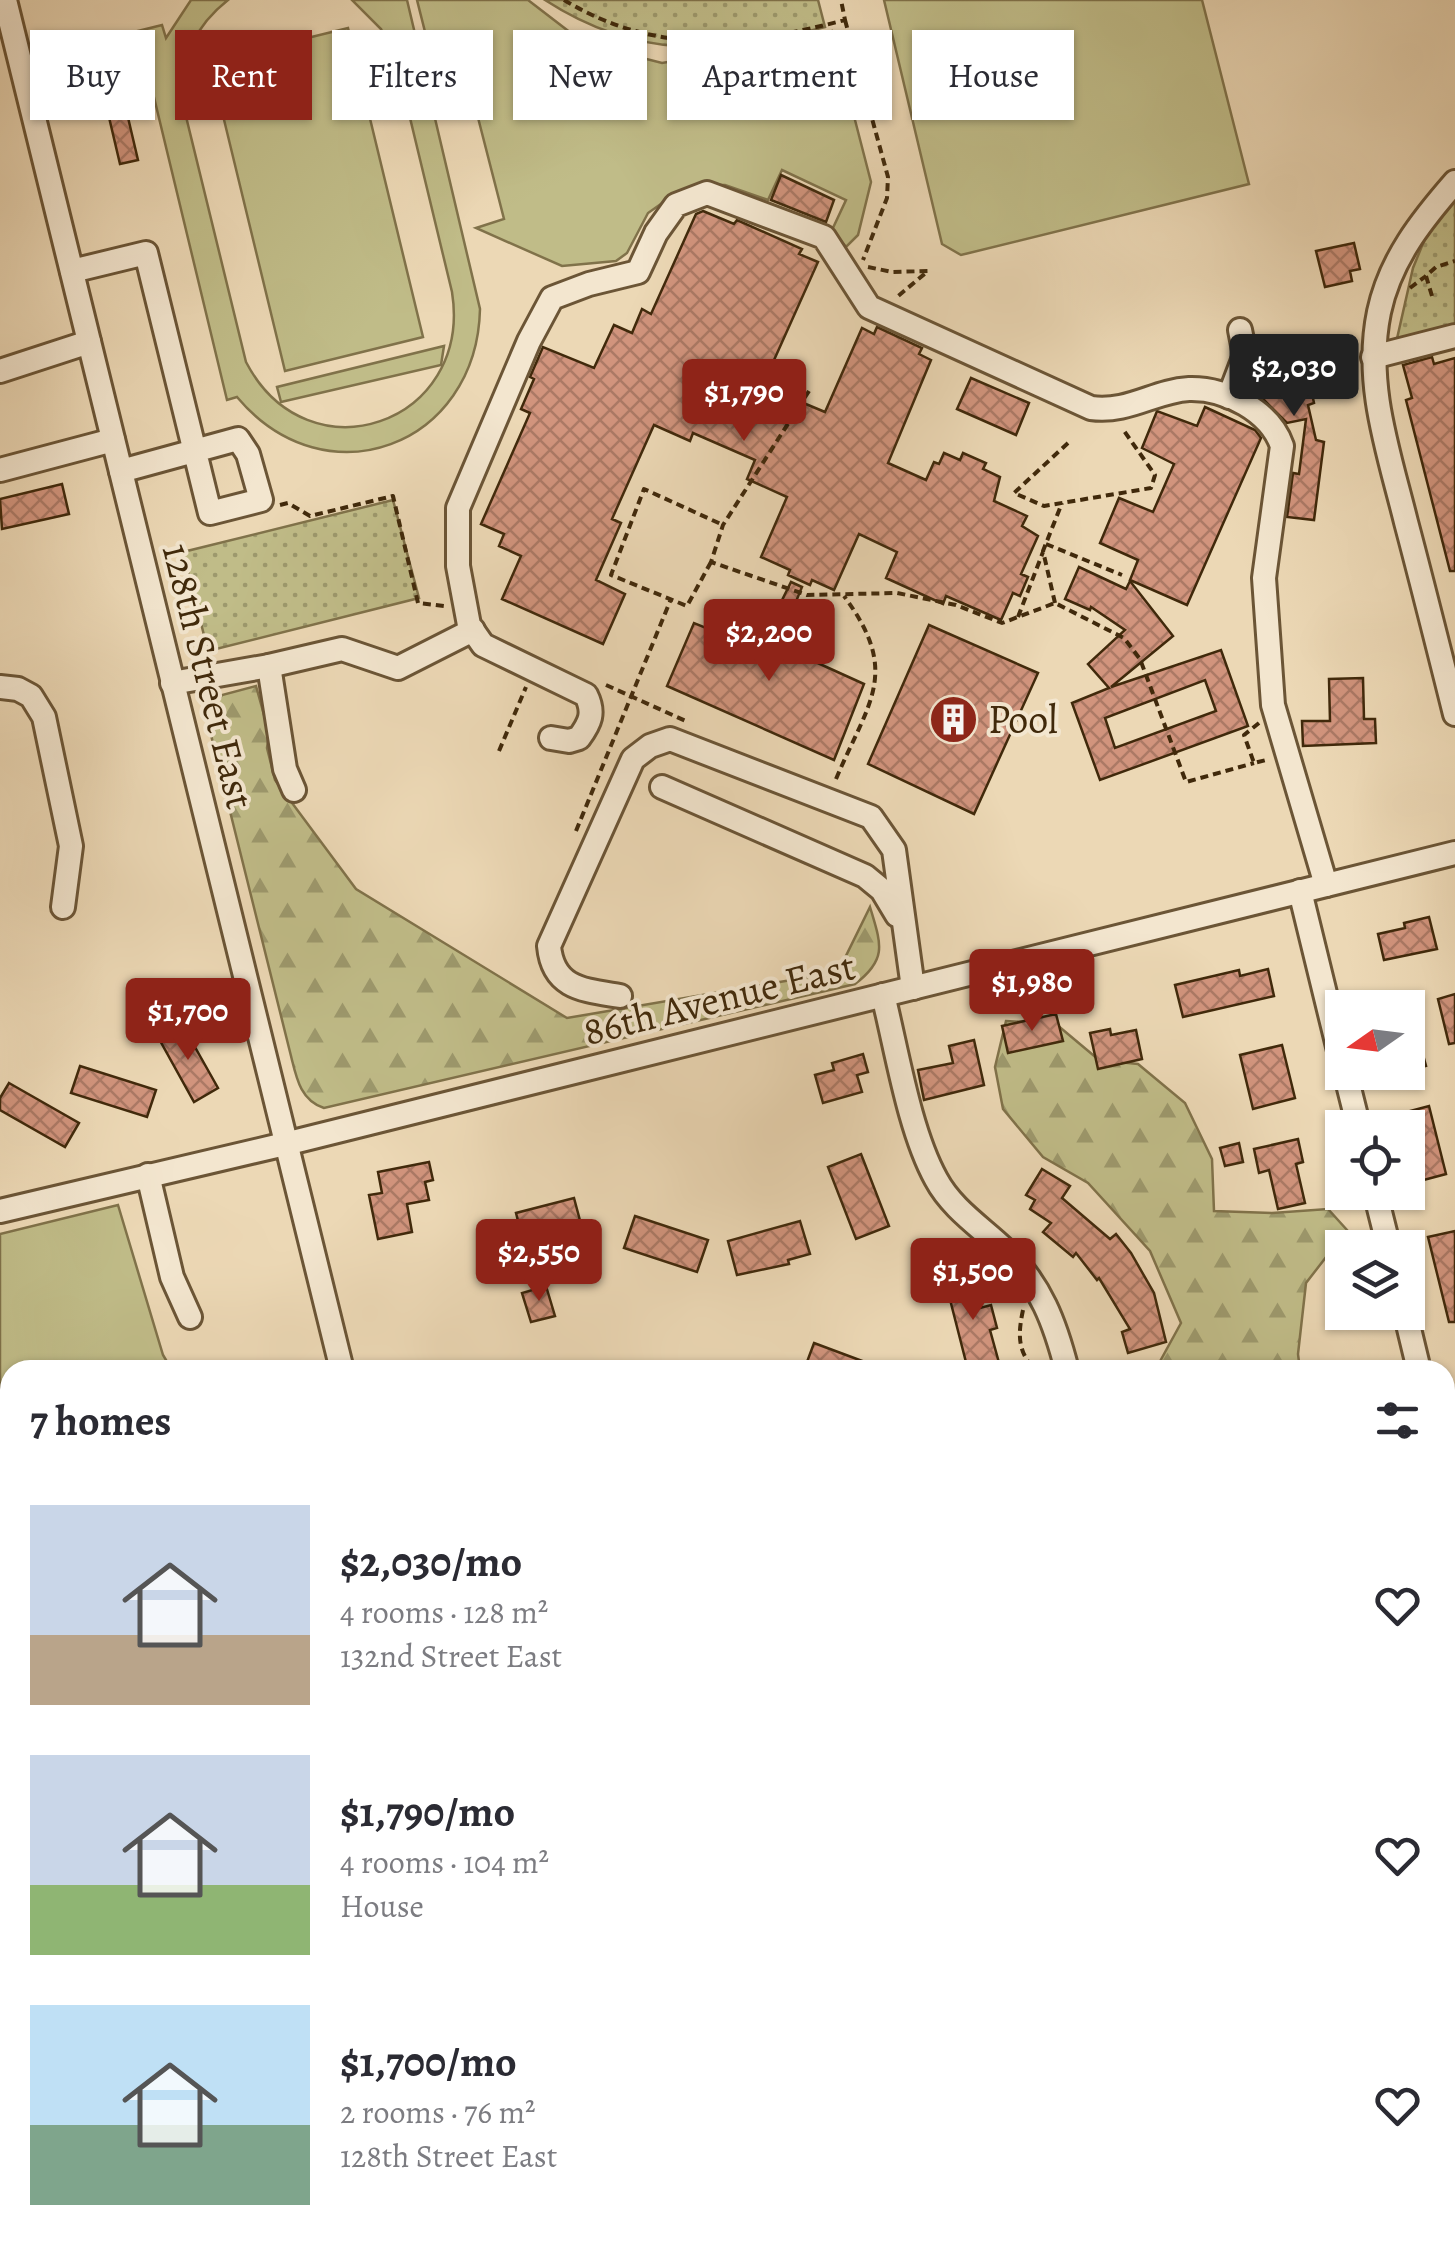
<!DOCTYPE html>
<html lang="en">
<head>
<meta charset="utf-8">
<style>
	:root { --surface:#fff; --page:#f2f2f3; --text:#2b2b33; --muted:#7c7c81; --accent:#8f2418 }
	body { margin:0; font-family:Alegreya,serif; background:var(--page); color:var(--text); height:100vh; display:flex; flex-direction:column; font-size:38px; white-space:nowrap }
	* { box-sizing:border-box; margin:0 }
	p { font-size:32px; color:var(--muted) }
	.icon { flex:none; width:55px; height:55px; fill:none; stroke:currentColor; stroke-width:2; stroke-linecap:round; stroke-linejoin:round }
	.map { position:relative; flex:1; overflow:hidden }
	.sheet { position:absolute; left:0px; top:1360px; width:1455px; height:890px; display:flex; flex-direction:column; background:var(--surface); border-radius:30px 30px 0 0; box-shadow:0 2px 8px #0004 }
	.sheet>* { flex:none }
	.banner { position:absolute; left:30px; top:30px; width:1395px; height:90px; display:flex; gap:20px }
	.needle { width:65px; rotate:256deg }
	.tools { position:absolute; left:1325px; top:990px; display:grid; gap:20px }
	.tools a { display:grid; place-items:center; width:100px; height:100px; border-radius:0px; background:var(--surface); box-shadow:0 2px 8px #0004; font-size:50px }
	.price { position:absolute; translate:-50% -85px; padding:0 22px; border-radius:10px; background:var(--accent); color:#fff; font-size:32px; line-height:65px; filter:drop-shadow(0 2px 5px #0008) }
	.price::after { content:''; position:absolute; left:50%; top:60px; width:30px; height:22px; margin-left:-15px; background:inherit; clip-path:polygon(0 0,100% 0,50% 100%) }
	.price.current { background:#222; color:#fff }
	ul { padding:0; list-style:none }
	li { display:flex; align-items:center; gap:30px; height:250px; padding:0 30px }
	li span { display:grid; place-items:center; flex:none; width:280px; height:200px; border-radius:0px; color:#555 }
	li>.icon { margin-inline-start:auto }
	span .icon { width:120px; height:120px; fill:#fffc; stroke-width:1 }
	li b { font-size:42px }
	h2 { display:flex; justify-content:space-between; align-items:center; height:120px; padding:0 30px; font-size:42px }
	.pill { padding:0 35px; border-radius:0px; background:var(--surface); box-shadow:0 2px 8px #0004; font-size:35px; line-height:90px }
	.pill.current { background:var(--accent); color:#fff }
	.map>svg:first-child { display:block }
	.grass { fill:#c0bc88; stroke:#80724a; stroke-width:2.5 }
	.forest { fill:url(#forest-firs); stroke:#80724a; stroke-width:2.5 }
	.park { fill:url(#park-dots); stroke:#80724a; stroke-width:2.5 }
	.building { fill:url(#building-cross-hatch); stroke:#40290b; stroke-width:2.5; fill-rule:evenodd }
	.lines { fill:none; stroke-linecap:round; stroke-linejoin:round }
	.minor-casing { stroke:#6b5536; stroke-width:28 }
	.path { stroke:#40290b; stroke-width:4; stroke-dasharray:8 5; stroke-linecap:butt }
	.minor { stroke:#f3e6cf; stroke-width:22 }
	.labels { text-anchor:middle; stroke-width:8; stroke-linejoin:round; paint-order:stroke }
	.street-label { font-size:40px; fill:#40290b; stroke:#f3e6cf }
	.poi-label { font-size:40px; fill:#40290b; stroke:#f3e6cf; text-anchor:start }
</style>
</head>
<body>
<div class="map">
<svg width="1455" height="2250" viewBox="0 0 1455 2250">
	<defs>
		<pattern id="forest-firs" width="22" height="20" patternUnits="userSpaceOnUse" patternTransform="scale(2.5)"><rect width="22" height="20" fill="#c0bc88"/><path d="M5 1l3.5 6h-7zM16 11l3.5 6h-7z" fill="#9d996d"/></pattern>
		<pattern id="park-dots" width="8" height="8" patternUnits="userSpaceOnUse" patternTransform="scale(2.5)"><rect width="8" height="8" fill="#c0bc88"/><path d="M2 2h.1M6 6h.1" fill="none" stroke="#9d996d" stroke-width="1.8" stroke-linecap="round"/></pattern>
		<pattern id="building-cross-hatch" width="8" height="8" patternUnits="userSpaceOnUse" patternTransform="scale(2.5)"><rect width="8" height="8" fill="#d1947d"/><path d="M0 0l8 8M0 8l8-8" fill="none" stroke="#ab7965"/></pattern>
	</defs>
	<rect width="100%" height="100%" fill="#ecd8b5"/>
	<filter id="stains"><feTurbulence type="fractalNoise" baseFrequency=".002" numOctaves="4"/><feColorMatrix values="0 0 0 0 .2 0 0 0 0 .09 0 0 0 0 .02 0 0 0 .5 -.17"/></filter>
	<radialGradient id="worn" r=".72"><stop offset=".6" stop-color="#630" stop-opacity="0"/><stop offset="1" stop-color="#630" stop-opacity=".3"/></radialGradient>
	<g class="grass">
		<path d="M191,0H228C196,25 182,56 181,96L246,362C308,481 473,424 452,292L397,64L381,29L352,0H407L480,309C477,446 326,503 237,397L227,400L138,31L162,25L166,38Z"/>
		<path d="M417,0H528L584,43L662,63L789,42L832,31L871,182L858,235L846,247L832,230L846,200L782,170L768,200L725,185H700L678,192L648,213L627,253L616,261L562,266L476,228L504,219L475,106L445,111Z"/>
		<path d="M884,0H1202L1249,184L961,255L942,244Z"/>
		<path d="M348,28L423,337L285,371L210,62Z"/>
		<path d="M444,346L441,365L281,402L277,387Z"/>
		<path d="M118,1205L163,1355L172,1370H10V1717L0,1719V1234Z"/>
	</g>
	<g class="forest">
		<path d="M256,686L269,733L267,748L275,780L356,889L567,1018L838,972L870,907C881,944 888,959 855,984L324,1108C299,1100 296,1075 290,1052L211,735L210,712L222,695Z"/>
		<path d="M1006,1021L1056,1024L1099,1060L1138,1064L1185,1103L1212,1159L1214,1211L1272,1213L1328,1209L1347,1230L1306,1283L1298,1354L1300,1370H1160L1158,1365L1181,1323L1150,1251L1088,1183L1043,1157L1003,1109L995,1067Z"/>
		<path d="M1455,1919V2059L1447,2061L1445,1931Z"/>
		<path d="M10,2118V2240H44L0,2250V2120Z"/>
	</g>
	<g class="park">
		<path d="M545,0H818L825,27C722,54 639,61 545,0Z"/>
		<path d="M1455,199V328L1396,343L1413,268L1426,236Z"/>
		<path d="M393,500L419,598L208,651L183,552Z"/>
	</g>
	<g class="building">
		<path d="M126,109L138,160L120,164L108,113Z"/>
		<path d="M781,175L834,200L826,222L771,200Z"/>
		<path d="M703,211L734,224L737,220L802,249L799,254L818,262L766,378L792,390L789,397L825,412L862,328L874,334L877,327L922,348L919,354L931,360L888,463L926,480L934,462L939,464L944,453L960,460L963,453L986,463L983,469L1000,477L994,501L1027,516L1022,526L1038,536L1021,574L1028,577L1020,596L1013,593L1001,620L946,596L943,604L886,578L897,552L859,534L834,590L812,580L810,585L788,575L790,570L761,557L787,497L747,479L755,460L693,433L690,441L654,425L612,519L621,523L596,580L625,594L603,644L502,599L521,556L499,546L504,534L481,524L530,413L521,409L534,379L530,377L543,347L594,368L614,325L632,333L642,309L651,314L696,214Z"/>
		<path d="M1354,243L1360,269L1350,271L1352,281L1325,287L1316,251Z"/>
		<path d="M1301,343L1314,403L1308,405L1316,440L1324,442L1314,520L1287,517L1293,473L1299,474L1306,419L1287,423L1263,399L1256,367L1260,352Z"/>
		<path d="M1432,357L1434,364L1455,358V571H1450L1406,400L1412,398L1403,365Z"/>
		<path d="M971,378L1029,403L1016,435L957,409Z"/>
		<path d="M1205,407L1255,430L1261,438L1187,605L1130,580L1138,560L1100,543L1119,498L1153,512L1174,464L1142,448L1157,411L1197,426Z"/>
		<path d="M62,484L69,514L2,529L0,499Z"/>
		<path d="M1079,567L1126,589L1130,581L1173,636L1111,687L1221,650L1248,726L1100,780L1072,703L1109,688L1088,664L1125,630L1091,607L1090,610L1065,599ZM1205,680L1216,711L1115,748L1105,718Z"/>
		<path d="M791,582L802,587L778,645L864,684L834,760L667,686L694,623L758,649Z"/>
		<path d="M929,625L1038,673L974,814L868,764Z"/>
		<path d="M1363,678L1364,719H1375L1376,743L1303,746L1302,721H1330L1329,679Z"/>
		<path d="M1429,917L1437,949L1384,960L1378,934L1405,928L1404,923Z"/>
		<path d="M1268,969L1274,996L1183,1017L1175,985L1239,970L1240,976Z"/>
		<path d="M1455,994V1043L1449,1044L1438,999Z"/>
		<path d="M1056,1014L1063,1041L1008,1053L1002,1026Z"/>
		<path d="M1412,1014L1426,1066L1408,1071V1015Z"/>
		<path d="M182,1024L218,1088L194,1102L158,1037Z"/>
		<path d="M1110,1029L1111,1035L1136,1030L1142,1059L1098,1069L1090,1033Z"/>
		<path d="M974,1040L984,1085L924,1100L918,1070L953,1063L949,1046Z"/>
		<path d="M1282,1045L1295,1098L1253,1109L1240,1055Z"/>
		<path d="M863,1054L868,1072L857,1075L862,1092L823,1103L815,1075L834,1070L832,1063Z"/>
		<path d="M80,1066L156,1090L147,1117L71,1093Z"/>
		<path d="M9,1083L79,1123L65,1147L0,1110V1098Z"/>
		<path d="M1429,1106L1446,1174L1420,1181L1403,1113Z"/>
		<path d="M1298,1139L1303,1162L1296,1164L1305,1203L1278,1209L1269,1170L1259,1173L1254,1149Z"/>
		<path d="M1239,1143L1243,1162L1225,1166L1220,1148Z"/>
		<path d="M861,1154L889,1226L856,1239L828,1167Z"/>
		<path d="M429,1162L433,1180L425,1182L429,1200L407,1204L412,1232L378,1239L369,1195L382,1193L378,1172Z"/>
		<path d="M1042,1169L1070,1186L1062,1198L1110,1239L1116,1234L1131,1253L1154,1293L1166,1342L1128,1353L1122,1332L1130,1329L1099,1278L1097,1280L1076,1253L1073,1257L1043,1232L1051,1223L1030,1209L1035,1200L1026,1195Z"/>
		<path d="M574,1198L582,1228L564,1232L566,1239L525,1249L516,1213Z"/>
		<path d="M635,1216L708,1240L697,1272L624,1248Z"/>
		<path d="M800,1221L810,1254L788,1260L789,1264L737,1275L728,1241Z"/>
		<path d="M1455,1231V1322H1449L1428,1237Z"/>
		<path d="M971,1269L980,1308L991,1305L997,1328L990,1330L1001,1370H968L944,1276Z"/>
		<path d="M546,1286L555,1316L531,1322L522,1293Z"/>
		<path d="M814,1343L881,1368L880,1370H804Z"/>
	</g>
	<g class="lines">
		<defs>
			<g id="minor">
				<path d="M5,0L342,1370"/>
				<path d="M1455,182C1421,221 1390,260 1379,312C1364,384 1389,453 1406,522C1423,586 1439,650 1455,714"/>
				<path d="M72,271L146,253L210,513L261,500L248,454L238,439L121,471"/>
				<path d="M1373,357L1455,336"/>
				<path d="M0,371L89,342"/>
				<path d="M1229,397L1245,355L1240,330"/>
				<path d="M0,470L113,440"/>
				<path d="M269,666L342,649L398,668L473,630"/>
				<path d="M172,683L269,666L285,769L294,790"/>
				<path d="M0,687L18,689L31,696L44,717L71,846L63,907"/>
				<path d="M551,738L569,741L579,738C590,723 595,713 586,695L483,645L469,625L458,566V508L529,341L552,298L589,284L638,272L656,233L676,205L707,193L824,237L869,307L1091,408C1129,413 1154,391 1189,389C1226,388 1270,411 1282,446L1264,578L1273,705L1326,885"/>
				<path d="M662,787L865,876L882,890L897,915"/>
				<path d="M1300,891L1342,1063"/>
				<path d="M883,995C897,1051 909,1130 936,1179C952,1209 981,1227 1005,1250C1041,1285 1055,1323 1067,1370"/>
				<path d="M620,996C584,990 553,989 549,946L633,759L650,746L670,739L871,817L894,850L913,988"/>
				<path d="M1345,1072L1359,1128"/>
				<path d="M148,1175L172,1277L190,1317"/>
				<path d="M1375,1192L1389,1248"/>
				<path d="M0,1211L285,1144L1455,853"/>
				<path d="M1405,1312L1419,1370"/>
				<path d="M0,1407L10,1404"/>
				<path d="M1445,1473L1455,1514"/>
				<path d="M0,1739L10,1737"/>
				<path d="M0,2009L10,2012"/>
				<path d="M562,2240L564,2250"/>
				<path d="M1132,2240L1135,2250"/>
				<path d="M1015,2244L1017,2250"/>
				<path d="M1363,2250H1370"/>
			</g>
		</defs>
		<use href="#minor" class="minor-casing"/>
		<g class="path">
			<path d="M564,0C657,56 745,46 845,20L841,0"/>
			<path d="M845,20L888,177L887,198L863,260"/>
			<path d="M868,267L892,272L928,271L897,297"/>
			<path d="M1410,288L1426,276"/>
			<path d="M1432,296L1426,276L1436,267L1455,261"/>
			<path d="M809,391L723,525L711,562L807,595L897,593L956,605L1002,623L1055,603L1124,638L1140,659L1186,782L1254,763"/>
			<path d="M1068,443L1014,493L1044,506L1151,488L1155,475L1122,428"/>
			<path d="M280,505L288,503L310,516L393,496L418,603L444,606"/>
			<path d="M1046,544L1122,575"/>
			<path d="M711,562L687,606L611,575L644,489L723,525"/>
			<path d="M1055,603L1043,551L1062,503"/>
			<path d="M1018,617L1043,552"/>
			<path d="M606,685L688,722"/>
			<path d="M1259,723L1244,735L1254,763L1266,760"/>
			<path d="M499,751L526,687"/>
			<path d="M836,779C869,701 901,673 844,596"/>
			<path d="M576,831L671,599"/>
			<path d="M1408,1282L1410,1293"/>
			<path d="M1023,1310C1018,1334 1017,1351 1035,1370"/>
			<path d="M1445,1430L1451,1455"/>
		</g>
		<use href="#minor" class="minor"/>
	</g>
	<defs>
		<symbol id="building-disc" viewBox="-11 -11 22 22"><circle r="9.5" fill="#8f2418" stroke="#f3e6cf"/><path d="M-4-6H4V6H1V3H-1V6H-4ZM-2.5-4.3h1.7v1.8h-1.7ZM.8-4.3h1.7v1.8H.8ZM-2.5-1h1.7V.8h-1.7ZM.8-1h1.7V.8H.8Z" fill="#fff"/></symbol>
	</defs>
	<g fill-rule="evenodd">
		<use href="#building-disc" x="926" y="692" width="55" height="55"/>
	</g>
	<g class="labels">
		<g class="street-label">
			<text transform="translate(209 676) rotate(76)" y="14">128th Street East</text>
			<text transform="translate(719 998) rotate(-14)" y="14">86th Avenue East</text>
		</g>
		<g class="poi-label">
			<text x="988" y="733">Pool</text>
		</g>
	</g>
	<rect width="100%" height="100%" filter="url(#stains)"/>
	<rect width="100%" height="100%" fill="url(#worn)"/>
</svg>
<div class="tools">
<a><svg class="needle" viewBox="-14 -14 28 28"><path d="M0-13l5 13h-10z" fill="#e53935"/><path d="M0 13l5-13h-10z" fill="#7c7c81"/></svg></a>
<a><svg class="icon" aria-label="locate" viewBox="0 0 24 24"><circle cx="12" cy="12" r="6"/><path d="M12 2v4M12 18v4M2 12h4M18 12h4"/></svg></a>
<a><svg class="icon" aria-label="layers" viewBox="0 0 24 24"><path d="M12 4l9 5-9 5-9-5zM3 14l9 5 9-5"/></svg></a>
</div>
<b class="price current" style="left:1294px;top:419px">$2,030</b>
<b class="price" style="left:744px;top:444px">$1,790</b>
<b class="price" style="left:769px;top:684px">$2,200</b>
<b class="price" style="left:1032px;top:1034px">$1,980</b>
<b class="price" style="left:188px;top:1063px">$1,700</b>
<b class="price" style="left:539px;top:1304px">$2,550</b>
<b class="price" style="left:973px;top:1323px">$1,500</b>
<div class="banner">
<a class="pill">Buy</a>
<a class="pill current">Rent</a>
<a class="pill">Filters</a>
<a class="pill">New</a>
<a class="pill">Apartment</a>
<a class="pill">House</a>
</div>
<section class="sheet">
<h2>7 homes<svg class="icon" aria-label="filters" viewBox="0 0 24 24"><path d="M4 7h16M4 17h16"/><circle cx="9" cy="7" r="2"/><circle cx="15" cy="17" r="2"/></svg></h2>
<ul>
<li><span style="background:linear-gradient(#c9d6e8 65%,#b9a48a 0)"><svg class="icon" aria-label="home" viewBox="0 0 24 24"><path d="M3 11l9-7 9 7M6 9v11h12V9"/></svg></span><div><b>$2,030/mo</b><p>4 rooms · 128 m²</p><p>132nd Street East</p></div><svg class="icon" aria-label="heart" viewBox="0 0 24 24"><path d="M12 20l-8-8c-3-5 5-10 8-4 3-6 11-1 8 4z"/></svg></li>
<li><span style="background:linear-gradient(#c9d6e8 65%,#8fb573 0)"><svg class="icon" aria-label="home" viewBox="0 0 24 24"><path d="M3 11l9-7 9 7M6 9v11h12V9"/></svg></span><div><b>$1,790/mo</b><p>4 rooms · 104 m²</p><p>House</p></div><svg class="icon" aria-label="heart" viewBox="0 0 24 24"><path d="M12 20l-8-8c-3-5 5-10 8-4 3-6 11-1 8 4z"/></svg></li>
<li><span style="background:linear-gradient(#bfe0f5 60%,#7fa58c 0)"><svg class="icon" aria-label="home" viewBox="0 0 24 24"><path d="M3 11l9-7 9 7M6 9v11h12V9"/></svg></span><div><b>$1,700/mo</b><p>2 rooms · 76 m²</p><p>128th Street East</p></div><svg class="icon" aria-label="heart" viewBox="0 0 24 24"><path d="M12 20l-8-8c-3-5 5-10 8-4 3-6 11-1 8 4z"/></svg></li>
</ul>
</section>
</div>
</body>
</html>
